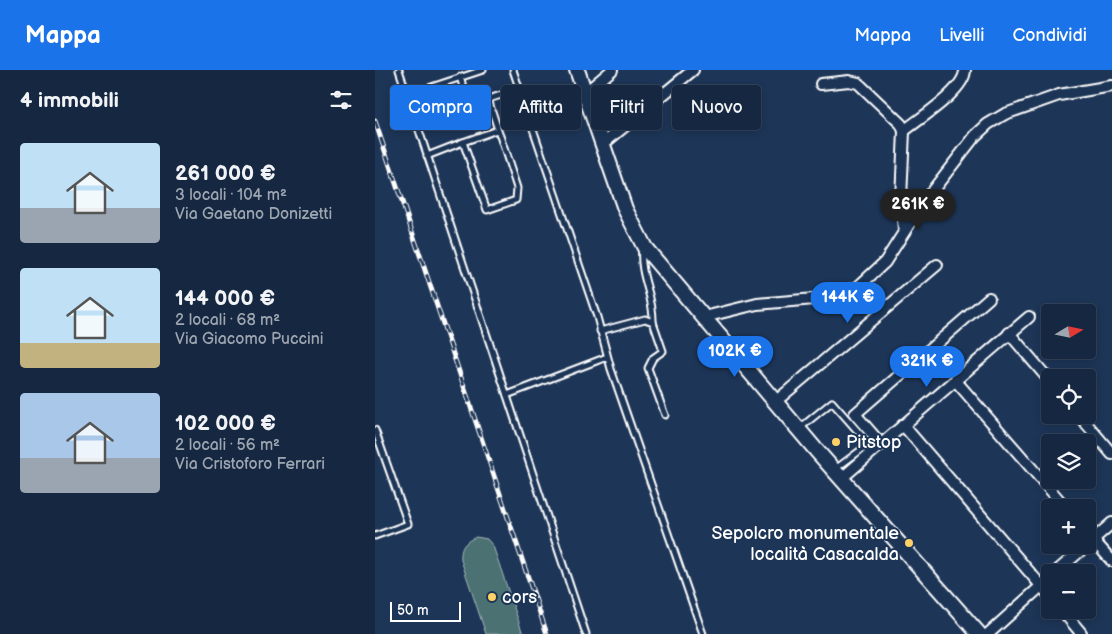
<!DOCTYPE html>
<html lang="it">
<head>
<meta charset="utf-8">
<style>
	:root { --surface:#162841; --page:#23344c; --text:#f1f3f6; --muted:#9ea6b1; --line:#35445a; --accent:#1a73e8 }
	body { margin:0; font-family:"Balsamiq Sans",sans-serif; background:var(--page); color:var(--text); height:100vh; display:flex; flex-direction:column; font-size:19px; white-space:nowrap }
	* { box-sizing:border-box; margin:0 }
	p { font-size:16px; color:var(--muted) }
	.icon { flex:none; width:28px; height:28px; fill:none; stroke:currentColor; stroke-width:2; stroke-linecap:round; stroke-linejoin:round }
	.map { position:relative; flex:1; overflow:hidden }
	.side { display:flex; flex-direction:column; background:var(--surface); width:375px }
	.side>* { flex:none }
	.banner { position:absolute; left:15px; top:15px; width:475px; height:45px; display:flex; gap:10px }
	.needle { width:32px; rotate:80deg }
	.controls { position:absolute; left:666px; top:234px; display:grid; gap:10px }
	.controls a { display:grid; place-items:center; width:55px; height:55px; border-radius:5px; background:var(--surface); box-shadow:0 2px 8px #0003,0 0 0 1px var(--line); font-size:25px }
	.scale { position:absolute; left:15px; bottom:12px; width:71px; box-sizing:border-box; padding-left:5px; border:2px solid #fff; border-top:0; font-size:14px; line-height:18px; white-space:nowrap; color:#fff; -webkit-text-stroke:4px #1d3557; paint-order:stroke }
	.price { position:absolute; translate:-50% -42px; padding:0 11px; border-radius:18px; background:var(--accent); color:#fff; font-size:16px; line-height:32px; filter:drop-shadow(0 1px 2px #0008) }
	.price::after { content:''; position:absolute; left:50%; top:30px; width:15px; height:11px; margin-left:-8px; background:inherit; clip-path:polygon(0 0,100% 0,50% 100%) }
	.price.active { background:#222; color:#fff }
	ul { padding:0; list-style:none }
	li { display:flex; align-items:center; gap:15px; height:125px; padding:0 20px }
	li span { display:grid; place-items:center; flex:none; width:140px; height:100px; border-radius:5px; color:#555 }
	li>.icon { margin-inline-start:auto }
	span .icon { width:60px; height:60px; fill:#fffc; stroke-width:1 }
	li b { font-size:21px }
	h2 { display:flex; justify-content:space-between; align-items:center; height:60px; padding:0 20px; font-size:21px }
	.chip { padding:0 18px; border-radius:5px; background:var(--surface); box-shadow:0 2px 8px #0003,0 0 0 1px var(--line); font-size:18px; line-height:45px }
	.chip.active { background:var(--accent); color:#fff }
	header { display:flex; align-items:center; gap:30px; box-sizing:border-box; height:70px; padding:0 25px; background:var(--accent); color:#fff }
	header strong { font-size:24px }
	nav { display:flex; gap:28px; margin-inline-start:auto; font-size:18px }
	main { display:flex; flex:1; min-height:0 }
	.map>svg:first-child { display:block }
	.green { fill:#4c7173; stroke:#a6b8b9 }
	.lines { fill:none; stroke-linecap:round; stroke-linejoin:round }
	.lane-casing { stroke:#fff; stroke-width:9 }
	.street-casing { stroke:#fff; stroke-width:14 }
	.secondary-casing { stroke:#fff; stroke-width:18 }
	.lane { stroke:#1d3557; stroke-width:5 }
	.street { stroke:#1d3557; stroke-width:10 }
	.secondary { stroke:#1d3557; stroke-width:14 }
	.rail-casing { stroke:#fff; stroke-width:5 }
	.rail { stroke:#1d3557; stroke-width:3; stroke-dasharray:9; stroke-linecap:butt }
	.poi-dot { fill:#ffd166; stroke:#1d3557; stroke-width:2 }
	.labels { text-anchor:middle; stroke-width:4; stroke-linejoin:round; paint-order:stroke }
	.poi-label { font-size:18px; fill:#fff; stroke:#1d3557; text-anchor:start }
</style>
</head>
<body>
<header>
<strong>Mappa</strong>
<nav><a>Mappa</a><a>Livelli</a><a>Condividi</a></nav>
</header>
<main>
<section class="side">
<h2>4 immobili<svg class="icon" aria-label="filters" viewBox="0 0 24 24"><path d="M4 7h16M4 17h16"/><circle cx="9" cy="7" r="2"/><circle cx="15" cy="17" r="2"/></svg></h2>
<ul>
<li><span style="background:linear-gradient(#bfe0f5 65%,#9aa5b1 0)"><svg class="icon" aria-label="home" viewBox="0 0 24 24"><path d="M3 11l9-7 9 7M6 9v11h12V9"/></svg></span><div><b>261 000 €</b><p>3 locali · 104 m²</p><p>Via Gaetano Donizetti</p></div></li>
<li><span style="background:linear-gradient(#bfe0f5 75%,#c2b280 0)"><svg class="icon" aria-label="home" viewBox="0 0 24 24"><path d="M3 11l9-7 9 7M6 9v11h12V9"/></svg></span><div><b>144 000 €</b><p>2 locali · 68 m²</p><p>Via Giacomo Puccini</p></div></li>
<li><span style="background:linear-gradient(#a9c7e8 65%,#9aa5b1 0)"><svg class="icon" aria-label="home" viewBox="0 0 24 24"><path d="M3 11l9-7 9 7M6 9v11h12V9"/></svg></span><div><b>102 000 €</b><p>2 locali · 56 m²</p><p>Via Cristoforo Ferrari</p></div></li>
</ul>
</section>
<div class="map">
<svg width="737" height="564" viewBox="0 0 737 564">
	<rect width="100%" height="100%" fill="#1d3557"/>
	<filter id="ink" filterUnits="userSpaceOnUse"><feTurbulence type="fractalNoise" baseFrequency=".02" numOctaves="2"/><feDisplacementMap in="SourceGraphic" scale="10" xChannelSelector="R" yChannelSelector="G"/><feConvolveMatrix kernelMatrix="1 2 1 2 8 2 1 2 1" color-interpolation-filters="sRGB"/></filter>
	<g filter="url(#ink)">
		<path class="green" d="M101,467L112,469L118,476L148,564H111L86,490C85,478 89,472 101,467Z"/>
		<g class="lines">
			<defs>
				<g id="lane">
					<path d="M24,0L211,564"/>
					<path d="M138,0L222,247L236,299L328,564"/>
					<path d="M85,7L94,35"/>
					<path d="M32,25L108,0"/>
					<path d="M113,29L142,118L141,130L112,140L88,72L122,60"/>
					<path d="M41,52L145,19"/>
					<path d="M52,86L88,72"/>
					<path d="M267,178C264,207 279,225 278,252"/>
					<path d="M225,261L270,249L278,252L288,281L278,288L273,298L290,345"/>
					<path d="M132,325L232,287"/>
					<path d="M425,358L457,332L494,374L459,400"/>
					<path d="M0,360L33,454L0,466"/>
				</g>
				<g id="street">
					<path d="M446,14L474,11L483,13L526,54L529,61L526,129L529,160"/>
					<path d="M210,23L237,0"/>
					<path d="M529,61C545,48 590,20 590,0"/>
					<path d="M228,74L318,0"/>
					<path d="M329,247L382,234L451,228L483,217L510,192L547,134L600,66L613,54L630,44L684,25L737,16"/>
					<path d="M634,263L675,311"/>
					<path d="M580,310L691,438"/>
					<path d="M400,332L562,195"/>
					<path d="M704,345L737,384"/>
					<path d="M528,355L675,526"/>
					<path d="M506,374L480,344L614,228"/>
					<path d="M467,408L654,247"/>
					<path d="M712,463L737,491"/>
					<path d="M713,474L737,453"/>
					<path d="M681,502L712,475"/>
					<path d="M687,540L706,563"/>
					<path d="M613,564L675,508"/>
				</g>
				<path id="secondary" d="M202,0L250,139L270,178L441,380L604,564"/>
			</defs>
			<use href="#lane" class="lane-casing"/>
			<use href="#street" class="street-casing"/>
			<use href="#secondary" class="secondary-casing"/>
			<use href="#lane" class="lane"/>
			<use href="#street" class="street"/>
			<use href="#secondary" class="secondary"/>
			<defs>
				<path id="rail" d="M0,51L172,564"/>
			</defs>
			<use href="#rail" class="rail-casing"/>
			<use href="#rail" class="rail"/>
		</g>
	</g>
	<g class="poi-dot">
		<circle cx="461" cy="372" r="5"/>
		<circle cx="534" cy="473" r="5"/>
		<circle cx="117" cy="527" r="5"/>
	</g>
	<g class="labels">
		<g class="poi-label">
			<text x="471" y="378">Pitstop</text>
			<text x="524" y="469" text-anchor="end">Sepolcro monumentale<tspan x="524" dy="21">località Casacalda</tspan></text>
			<text x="127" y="533">cors</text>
		</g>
	</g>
</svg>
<div class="controls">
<a><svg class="needle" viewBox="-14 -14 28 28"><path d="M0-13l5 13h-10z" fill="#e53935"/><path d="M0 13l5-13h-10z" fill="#9ea6b1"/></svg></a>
<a><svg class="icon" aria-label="locate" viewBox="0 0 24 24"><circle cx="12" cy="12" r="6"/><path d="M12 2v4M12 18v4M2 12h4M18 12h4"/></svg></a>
<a><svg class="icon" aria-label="layers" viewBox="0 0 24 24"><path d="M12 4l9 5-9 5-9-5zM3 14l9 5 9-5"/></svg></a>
<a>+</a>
<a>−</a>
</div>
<div class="scale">50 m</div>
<b class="price active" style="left:543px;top:161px">261K €</b>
<b class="price" style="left:473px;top:254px">144K €</b>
<b class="price" style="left:360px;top:308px">102K €</b>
<b class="price" style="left:552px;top:318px">321K €</b>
<div class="banner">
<a class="chip active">Compra</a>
<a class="chip">Affitta</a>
<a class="chip">Filtri</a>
<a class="chip">Nuovo</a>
</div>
</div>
</main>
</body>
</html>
